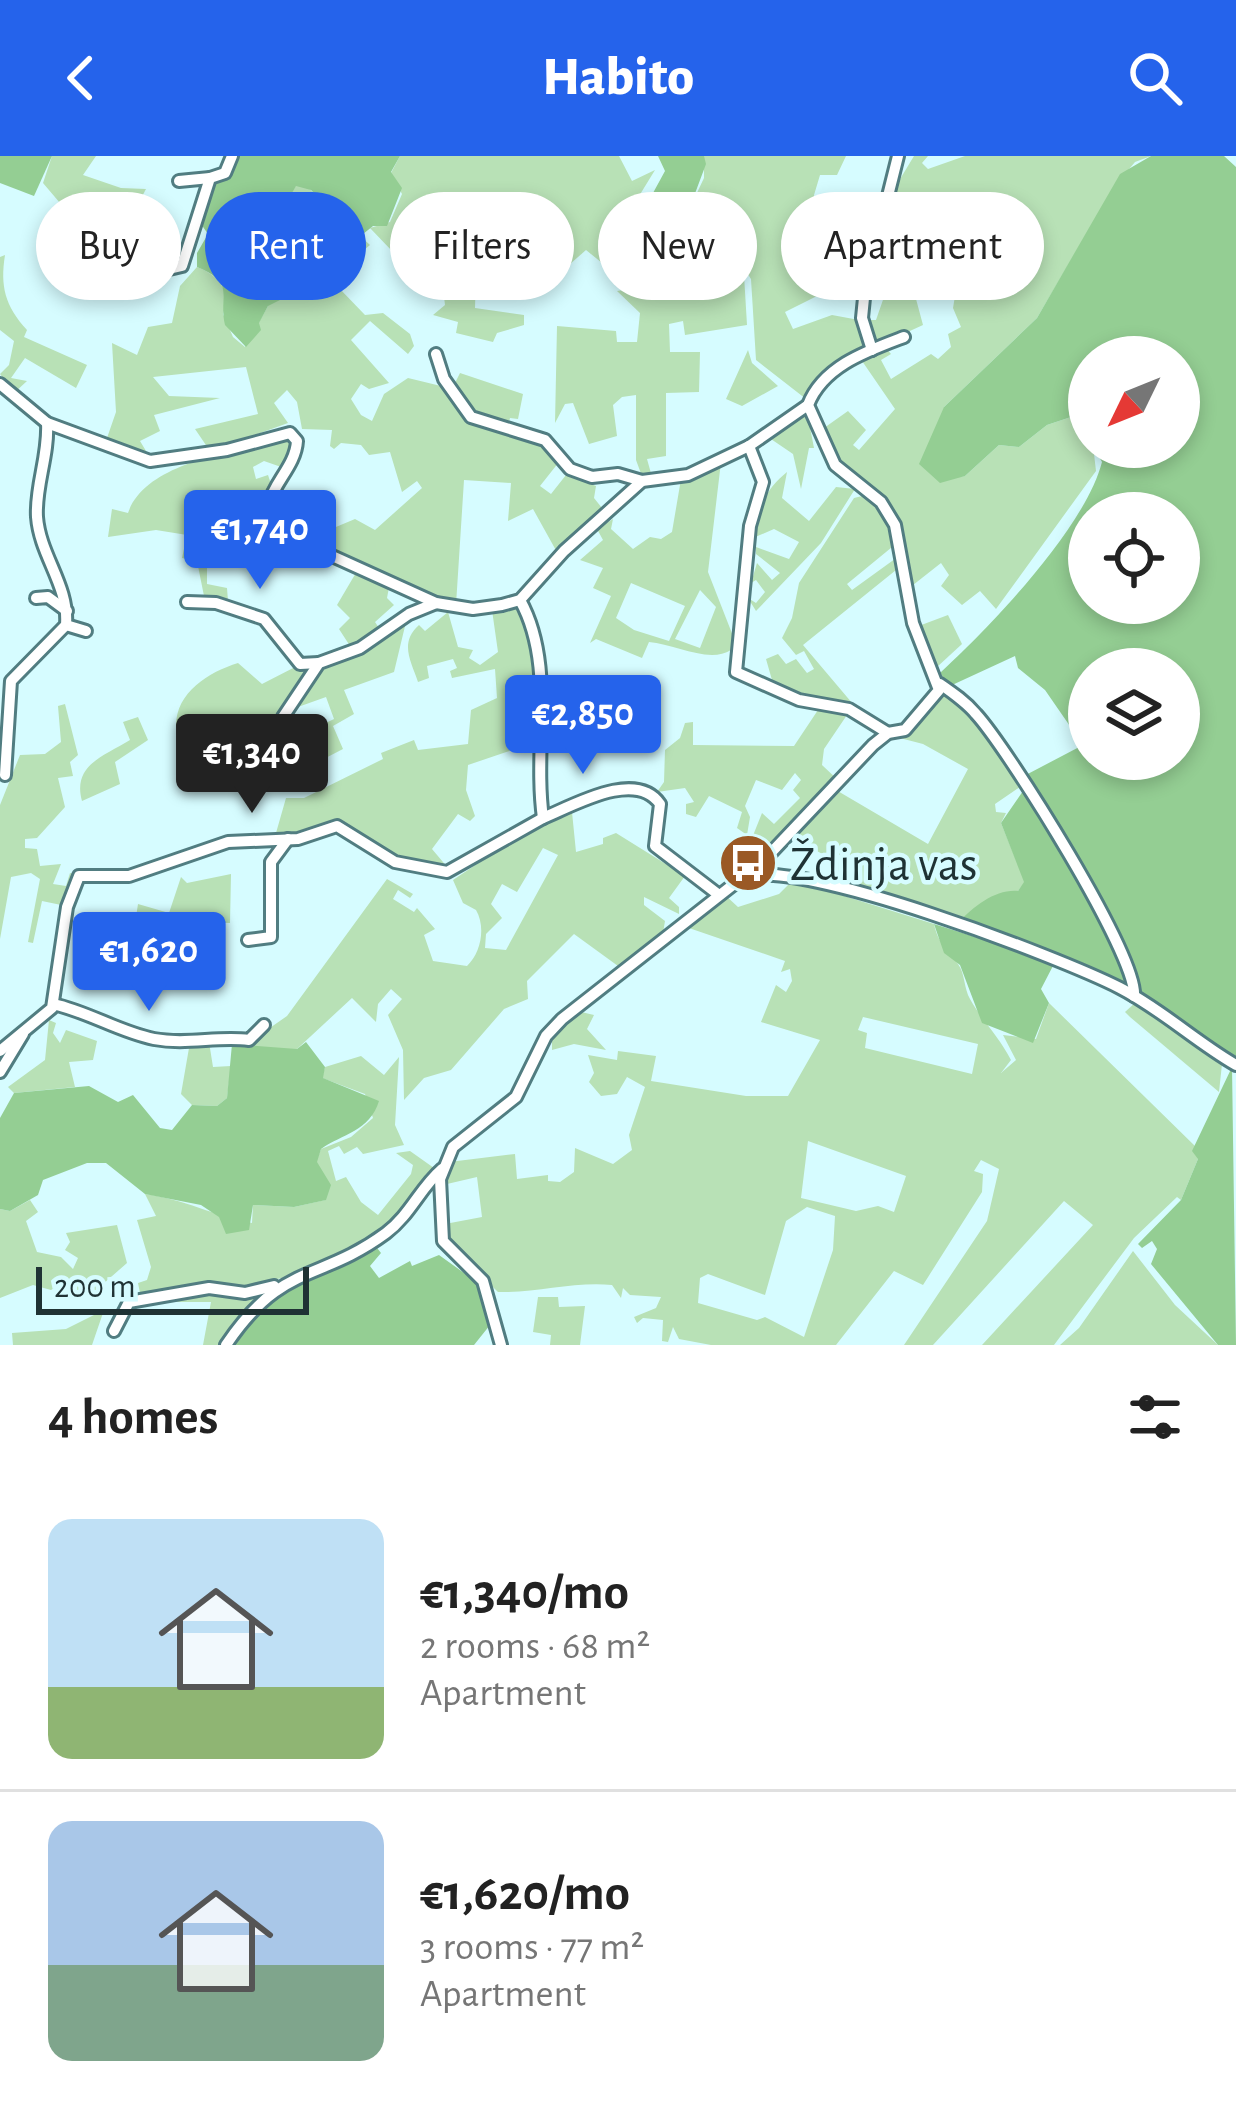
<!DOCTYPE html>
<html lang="en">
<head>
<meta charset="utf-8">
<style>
	:root { --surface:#fff; --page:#f2f2f2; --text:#222; --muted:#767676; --line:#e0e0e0; --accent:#2563eb }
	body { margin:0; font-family:"Alegreya Sans",sans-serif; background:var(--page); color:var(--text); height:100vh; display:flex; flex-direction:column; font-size:45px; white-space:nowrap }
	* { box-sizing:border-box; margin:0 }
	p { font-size:39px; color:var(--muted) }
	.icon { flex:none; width:66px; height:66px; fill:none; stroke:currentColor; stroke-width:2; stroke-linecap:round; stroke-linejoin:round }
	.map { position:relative; height:1189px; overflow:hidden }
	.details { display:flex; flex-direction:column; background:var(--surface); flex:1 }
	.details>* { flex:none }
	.guide { position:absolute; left:36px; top:36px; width:1164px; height:108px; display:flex; gap:24px }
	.needle { width:78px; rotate:227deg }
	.fabs { position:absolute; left:1068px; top:180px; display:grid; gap:24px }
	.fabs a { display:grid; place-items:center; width:132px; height:132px; border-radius:50%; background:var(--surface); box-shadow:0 6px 18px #0003; font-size:60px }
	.scale { position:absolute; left:36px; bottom:30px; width:273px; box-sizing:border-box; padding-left:12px; border:6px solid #1f3234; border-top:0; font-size:33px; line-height:42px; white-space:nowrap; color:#1f3234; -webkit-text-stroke:9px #d6fcff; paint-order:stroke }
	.price { position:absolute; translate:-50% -102px; padding:0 27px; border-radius:12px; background:var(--accent); color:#fff; font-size:39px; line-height:78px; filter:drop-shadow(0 3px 6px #0008) }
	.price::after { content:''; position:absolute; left:50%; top:72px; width:36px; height:27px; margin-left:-18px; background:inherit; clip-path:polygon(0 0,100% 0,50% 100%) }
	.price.active { background:#222; color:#fff }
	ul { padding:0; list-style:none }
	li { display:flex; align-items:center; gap:36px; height:300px; padding:0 48px }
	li+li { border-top:3px solid var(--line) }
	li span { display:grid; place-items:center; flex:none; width:336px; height:240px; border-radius:24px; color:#555 }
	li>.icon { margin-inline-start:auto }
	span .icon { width:144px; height:144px; fill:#fffc; stroke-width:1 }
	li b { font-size:51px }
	h2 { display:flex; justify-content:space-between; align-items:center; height:144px; padding:0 48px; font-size:51px }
	.pill { padding:0 42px; border-radius:54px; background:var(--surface); box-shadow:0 6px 18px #0003; font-size:42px; line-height:108px }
	.pill.active { background:var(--accent); color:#fff }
	header { display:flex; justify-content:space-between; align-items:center; height:156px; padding:0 48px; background:var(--accent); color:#fff; font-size:54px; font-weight:800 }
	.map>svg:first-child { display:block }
	.green { fill:#b8e1b6; fill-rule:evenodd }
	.forest { fill:#94ce93; fill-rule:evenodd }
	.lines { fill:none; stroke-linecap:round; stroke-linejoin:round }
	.minor-casing { stroke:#517d81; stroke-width:16 }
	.minor { stroke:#fff; stroke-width:10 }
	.labels { text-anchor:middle; stroke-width:9; stroke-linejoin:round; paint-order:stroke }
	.poi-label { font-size:48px; fill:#1f3234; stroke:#d6fcff; text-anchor:start }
</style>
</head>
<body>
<header><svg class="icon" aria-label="back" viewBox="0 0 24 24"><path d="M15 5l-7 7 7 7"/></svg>Habito<svg class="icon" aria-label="search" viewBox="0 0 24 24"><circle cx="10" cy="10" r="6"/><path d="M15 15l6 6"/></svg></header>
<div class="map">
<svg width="1236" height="1189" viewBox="0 0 1236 1189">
	<rect width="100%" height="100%" fill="#d6fcff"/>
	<g class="green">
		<path d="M52,0H96L83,19L121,32L146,33L129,65L101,59L81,65L84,56L60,47L43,27Z"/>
		<path d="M400,0H619L632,25L655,14L606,94L607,111L586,94L561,116L528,103L518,110L424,111L422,96L392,95L370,72L390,66L402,38L391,17Z"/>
		<path d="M704,0H846L837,19H820L814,39L820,68L840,78L851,93L821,123L829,134L785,156L793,173L832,159L859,164L868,191L806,243L756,204L751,123C738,99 696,91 670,94L704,22Z"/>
		<path d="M914,0H928L922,7L928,13L965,0H1151L1135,6L1114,31L1037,162L944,251L956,321L965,320L999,289L1019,291L1047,269L1089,255L1096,315L996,453L980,435L962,449L941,430L949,419L941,407L908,433L899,371L838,307L824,272L848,255L866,274L853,289L859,294L895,253L860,202L886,192L891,198L881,204L891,223L931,198L938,203L951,191L948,178L961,171L953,152L955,140L960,142L981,106L970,99L949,136L937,128L916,143L923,169L877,190L867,164H876L901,92L883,84L888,43Z"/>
		<path d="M304,28L370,89L353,103L331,97L287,46L296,29Z"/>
		<path d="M653,37L658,40L650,72L654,87L667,94L626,91V78Z"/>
		<path d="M279,91L309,103L317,101L348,121L339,132L365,159L383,157L410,178L414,190L408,198L370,165L351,184L389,227L369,233L361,228L351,243L361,259L372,265L384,238L408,222L445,231L470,263L545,288L559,306L540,330L551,338L566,319L596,330L594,342L606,357L558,398L533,353L508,365L511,327L464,324L456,449L313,387L312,381L355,363L375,374L422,332L417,325L402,336L390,296L369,299L361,289L341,287L334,293L330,290L332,274L302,273L297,246L287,234L274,247L288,267L210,295L195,273L258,258L246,211L153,221L169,240L220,242L154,259L160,275L140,285L149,300L107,282L116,256L112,187L137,199L148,171L172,167L180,130L197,111C220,120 231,135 223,158L233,181L245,191L268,150L252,127Z"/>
		<path d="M680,97L744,119L747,169L685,179L683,165L669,168L670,196H700L699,236L666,237V300L647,303L652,321L643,323L636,304V239L622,241L613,249L617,280L589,288L573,247L565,248L555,267L557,170L616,175L617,186H637L640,157L617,135L630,133L629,125L650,106Z"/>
		<path d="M5,99C0,130 5,150 27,174L24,181L87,209L76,232L25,202L11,222L27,225L14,237L0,218L9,209L14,185L0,174V101Z"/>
		<path d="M441,117H476L475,152L524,159V169L497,177L493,186L456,177L458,166L433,159L445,149Z"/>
		<path d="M748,194L752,207L778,230L742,250L726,243Z"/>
		<path d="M460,217L523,238L518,263L510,262L507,273L472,260L452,233Z"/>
		<path d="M807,256L814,292H809L801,333L793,298L768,281Z"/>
		<path d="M281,283L291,286L284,312L264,305L253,311L256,323L268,319L271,328L264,341L266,365L236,355L198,366L202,383L207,385V428L227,432L228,445L204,440L197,405L182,402L187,379L156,374L108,381L112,353L128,357C146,306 232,297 281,283Z"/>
		<path d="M721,306L708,416L733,480L731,494C709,508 675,488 649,486L642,502L596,483L590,487L611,440L593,432L603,412L580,404L603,384L597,373L613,363L611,373L633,393L650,381L661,383L672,376L681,323ZM631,427L685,450L669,485L634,474L616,462ZM700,434L716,451L700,492L675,483Z"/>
		<path d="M787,316L782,342L809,365L836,331L855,333L821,387L756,455L748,442L756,447L765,436L756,424L751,427L757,407L772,424L780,417L756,398V391L789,403L799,386L774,373L753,382C754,355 768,331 787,316Z"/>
		<path d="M866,339L886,359L897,387L847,428L852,434L899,400L901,410L803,489L858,554L816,547L753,524H772L766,503L778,498L786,508L796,503L807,517L814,513L804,495L796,499L782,482L792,462L799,427L854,342Z"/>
		<path d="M360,410L390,426L387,442L394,449L375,466L381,475L352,493L339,473L350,462L337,449Z"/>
		<path d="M520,450L536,509V586L468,609L466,634L475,660L470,665L458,658L432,693L448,712L398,704L335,667L299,680L276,677L286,642H304L383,603L381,597L414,584L418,594L468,588L471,554L497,542L495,513L452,522L450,515L457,512L453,503L427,510L429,522L418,526C411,505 399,487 419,469L425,475L448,456L458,491L473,494L469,502L480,509L498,496L492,454Z"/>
		<path d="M948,459L962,488L937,511L916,471Z"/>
		<path d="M406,466L394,516L344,534L354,558L333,570L343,593L312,609V615L283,621L280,597H258L251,583L211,592L207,578L176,570C176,536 209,516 238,507L262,528L299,509L308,515L277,566L295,583L290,588L300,606L320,596L313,581L302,580L286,566L290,558L309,575L334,563L326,541L298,551L320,511Z"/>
		<path d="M944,536L983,572L1020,631L995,648L996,656L1006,657L1001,667L1025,726L1018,735L959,766L830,724L836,705L786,679L836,634L928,688L968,613L923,588L896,581L912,572Z"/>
		<path d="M65,548L78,599L70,606L73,620L58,622L65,651L37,682L25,683V692L37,693L40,710L61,708L53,728L66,730L70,717L77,719L66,750L42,745L33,787L28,786L40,723L31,717L11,721L0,783V649L20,599L45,598L61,586L58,550Z"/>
		<path d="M820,551L849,556L824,593L822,609L839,625L761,697L752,682L762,657L774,668L800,642L793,634L801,624L795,617L782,634L756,624L745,650L750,661L747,679L737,672L742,656L709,640L696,661L686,658V648L694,646L685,632L657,636L664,626L665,594L680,582L685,567L693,566V589L794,590Z"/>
		<path d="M138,561L148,584L115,606L120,628L82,645C72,609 104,600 130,584L123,566Z"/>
		<path d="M572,656L576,696L603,688V682L616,677L685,720L669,742L679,751V758L644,741V749L665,765L663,777L618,810L574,778L527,825L528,843L504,853L451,914L424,922L404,944L403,894L388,859L402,843L391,833L378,848L376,866L352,842L297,893L252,894L247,888L287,860L387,723L413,738L410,742L398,734L393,743L414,756L417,752L435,773L424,779L433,805L467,810C481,797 486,771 476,754L463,747L453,724L538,667ZM543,692L558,699L506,794L485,792L486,778L502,762L491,748L502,728L517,736Z"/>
		<path d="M231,718L230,767L199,766L191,818L156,816L163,770L136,761L138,748L169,757L181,721L187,727Z"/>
		<path d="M793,724L934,768C938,787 947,793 958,808C965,817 964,833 970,843C983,866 998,879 1011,904L1001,917L1016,904L1003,879L1036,883L1049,847L1196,991L1198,1003L1181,1044L1177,1041L1134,1082L1054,1189H982L1093,1069L1064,1045L933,1189H904L987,1065L999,1013L981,1004L974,1015L983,1018L982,1036L923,1129L894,1115L836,1189H711L679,1183L673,1171L668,1186L662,1185L663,1164L643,1162L637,1167L634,1161L656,1152L661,1141L630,1139L623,1132L621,1142L612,1129C576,1125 536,1137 498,1136L448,1087L445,1068L482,1061L477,1021L447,1028L449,1006L515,998L517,1023L548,1019V1025L560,1026L574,1016L575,992L613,1008L632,994L629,979L645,931L627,921L617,938L601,940L589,926L594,917L588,899L617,904L618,895L656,900L651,925L746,940H788L820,884L761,866L776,829L786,836L792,825L790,813L781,816L785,805L686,771L725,739L738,751L779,738ZM863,861L978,888L972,918L865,892L867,877L858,874ZM808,985L906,1020L894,1056L878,1050L856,1055L801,1042ZM807,1051L835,1060L833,1094L804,1181L765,1161L757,1164L698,1147L700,1122L708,1118L765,1139L786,1065Z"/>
		<path d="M1136,846L1222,908L1219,936L1130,861L1125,856Z"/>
		<path d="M577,855L594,859L587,873L606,894L574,888L552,894V879Z"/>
		<path d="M49,864L56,867L53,877L60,887L66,874L97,885L93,904L69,906L75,931L14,937L8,931L45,904Z"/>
		<path d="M209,886L213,911L231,910L227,942L217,950L192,949L181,938L189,892Z"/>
		<path d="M361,900L384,919L399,901L395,969L404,989L363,998L357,991L344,998L339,990L328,995L336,1025L346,1021L361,1046L378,1059L411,1018L413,1009L396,997L410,995L434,1012C386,1120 242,1134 141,1142L138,1127L147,1124L151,1111L137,1064L156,1060L145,1038C184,1043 214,1060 252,1067L253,1049L294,1051L325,1044L316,1006L321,993L351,981L373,962L365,938L322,922L325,911Z"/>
		<path d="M30,1044L38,1056L26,1065L37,1096L61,1101L73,1113L78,1102L65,1094L70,1086L66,1077L117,1069L127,1107L95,1135L72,1140V1126L66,1124L51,1134L33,1129L0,1142V1053L10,1055Z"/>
		<path d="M1133,1095L1175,1149L1218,1189H1060L1079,1172Z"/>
		<path d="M207,1134L265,1138L223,1189H203L211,1146H166Z"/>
		<path d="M538,1141H558L559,1151L585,1150L580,1189H550L551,1179L533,1176Z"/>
		<path d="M104,1154L92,1189H13L12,1177L66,1173Z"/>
	</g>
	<g class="forest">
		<path d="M0,0H52L34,40L0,27Z"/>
		<path d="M237,0H400L391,16L402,32L387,70H373L358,82L311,34L296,30L287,46L295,59L252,127L260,137L269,132L280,144L268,150L259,167L261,174L246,191L225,169C218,140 237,127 197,111V97L208,78L201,68L212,23Z"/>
		<path d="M658,0H704L706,8L678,83L667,94L650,83L651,51L657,41L653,37L665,15Z"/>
		<path d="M1151,0H1224L1236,11V904L1143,842L1120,780L1022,621L1083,589L1045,534L1018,512L1015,500L950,530L940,517C990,471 1085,372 1102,306L1094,291H1179V201H1089V255L1047,269L1019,291L999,289L965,320L940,327L919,308L944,251L1037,162L1120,18ZM1089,357H1179V447H1089ZM1089,513H1179V603H1089Z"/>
		<path d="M1023,635L1114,786L1130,823L1126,830L1044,793L959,766C974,750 996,733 1018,735L1024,726L1001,667Z"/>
		<path d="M934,768L1055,806L1041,833L1049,847L1033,887L982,867L960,809L944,797Z"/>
		<path d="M306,886L325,911L323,922L379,945C370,975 342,978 321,993L317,1006L331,1029L326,1044L294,1051L253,1049L249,1074L226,1078L219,1061L201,1049L145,1038L106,1007H87L43,1024L38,1039L10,1055L0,1053V962L14,937L89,930L118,946L133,939L160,972L172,974L192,949L217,950L227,942L232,888L297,893Z"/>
		<path d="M1232,911L1236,1189H1218L1151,1108L1157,1093L1152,1085L1142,1092L1138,1088L1181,1044L1198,1003L1192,995Z"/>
		<path d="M374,1088L381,1097L370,1110L379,1122L410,1105L412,1110L439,1099L478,1127L490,1169L474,1189H229L271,1137Z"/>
	</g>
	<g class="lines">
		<defs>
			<g id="minor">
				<path d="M179,25L210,22"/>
				<path d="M156,116L182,110L210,22L225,17L232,0"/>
				<path d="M872,194L862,162L865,132L898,0"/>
				<path d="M436,198L444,223L471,261L545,284L570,313L592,321L618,318L642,325"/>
				<path d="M0,228L47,267L150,305L227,294L290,277L297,285C295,320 251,340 277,375L436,447L473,453L502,449L520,444L564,395L642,325L688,319L749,290L808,249"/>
				<path d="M749,290L763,326L750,370L736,516L799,544L849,553L888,577"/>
				<path d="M36,442L48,441L67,455"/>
				<path d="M520,444C556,509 533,591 543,662C574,649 636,613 660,648L655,690L719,739"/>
				<path d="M187,446L216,447L264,463L300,508L319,507"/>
				<path d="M66,469L86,475"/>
				<path d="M940,528C953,537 966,546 976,558C1008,593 1138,800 1134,840"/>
				<path d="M303,588L283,561L319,507L360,492L409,458L436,447"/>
				<path d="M5,619L11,525L66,469C69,429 40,400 37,361C35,330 49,300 47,267"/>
				<path d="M750,719L873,589L888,577L905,574L939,534L913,467L895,369L881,346L835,309L808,249C823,210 867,195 904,181"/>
				<path d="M248,784L271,781V706L288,683"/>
				<path d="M53,848C89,856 119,876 154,883C187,889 217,880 249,884L264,869"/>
				<path d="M0,895L52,852L67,751L79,720H129L228,686L298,683L337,670L395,706L447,716L543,662"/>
				<path d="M0,916L23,878"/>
				<path d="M114,1175L129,1146L209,1132L245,1137L274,1130"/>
				<path d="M226,1189C283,1105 318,1127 386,1077C410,1059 420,1032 442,1013"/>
				<path d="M501,1189L483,1125L443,1085L440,1023L453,991L516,941L546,880L562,863L743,721C801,702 1059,801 1120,832C1161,853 1196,886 1236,909"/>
			</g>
		</defs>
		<use href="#minor" class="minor-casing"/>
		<use href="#minor" class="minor"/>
	</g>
	<defs>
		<symbol id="bus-disc" viewBox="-11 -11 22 22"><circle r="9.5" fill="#9a5925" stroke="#d6fcff"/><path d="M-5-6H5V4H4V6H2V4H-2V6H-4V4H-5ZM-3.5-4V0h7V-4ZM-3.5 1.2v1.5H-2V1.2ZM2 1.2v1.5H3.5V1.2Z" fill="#fff"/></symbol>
	</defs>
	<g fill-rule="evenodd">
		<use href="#bus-disc" x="715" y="674" width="66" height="66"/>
	</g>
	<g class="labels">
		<g class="poi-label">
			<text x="790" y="724">Ždinja vas</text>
		</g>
	</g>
</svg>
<div class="fabs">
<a><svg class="needle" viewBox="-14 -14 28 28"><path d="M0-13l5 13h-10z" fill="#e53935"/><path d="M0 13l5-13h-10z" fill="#767676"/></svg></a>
<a><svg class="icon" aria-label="locate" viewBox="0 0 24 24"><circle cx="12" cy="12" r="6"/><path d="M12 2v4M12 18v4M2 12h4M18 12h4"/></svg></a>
<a><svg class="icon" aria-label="layers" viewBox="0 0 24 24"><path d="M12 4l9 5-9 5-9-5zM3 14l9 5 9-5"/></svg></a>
</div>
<div class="scale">200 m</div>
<b class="price" style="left:260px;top:436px">€1,740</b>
<b class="price" style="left:583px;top:621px">€2,850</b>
<b class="price active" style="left:252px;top:660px">€1,340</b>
<b class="price" style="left:149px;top:858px">€1,620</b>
<div class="guide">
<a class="pill">Buy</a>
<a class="pill active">Rent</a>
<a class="pill">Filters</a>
<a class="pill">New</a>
<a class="pill">Apartment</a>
</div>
</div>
<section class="details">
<h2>4 homes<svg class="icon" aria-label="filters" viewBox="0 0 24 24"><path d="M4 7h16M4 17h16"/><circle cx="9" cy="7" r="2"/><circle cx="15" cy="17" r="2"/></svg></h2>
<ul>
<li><span style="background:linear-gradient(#bfe0f5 70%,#8fb573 0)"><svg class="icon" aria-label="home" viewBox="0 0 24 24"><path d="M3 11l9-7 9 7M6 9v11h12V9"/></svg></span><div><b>€1,340/mo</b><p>2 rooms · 68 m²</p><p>Apartment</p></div></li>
<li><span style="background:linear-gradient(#a9c7e8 60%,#7fa58c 0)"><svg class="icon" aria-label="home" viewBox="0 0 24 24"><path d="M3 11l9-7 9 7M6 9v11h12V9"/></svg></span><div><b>€1,620/mo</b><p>3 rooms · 77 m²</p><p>Apartment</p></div></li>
</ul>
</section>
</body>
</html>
